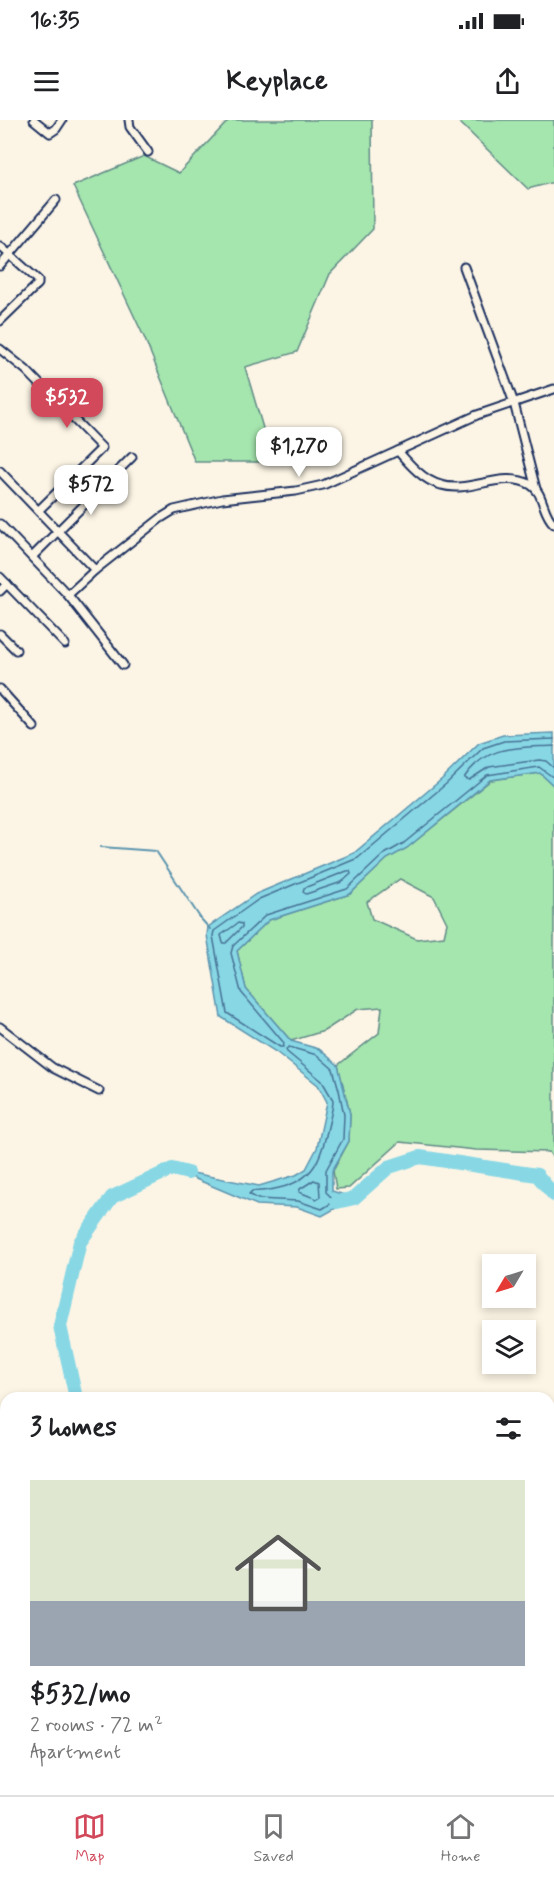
<!DOCTYPE html>
<html lang="en">
<head>
<meta charset="utf-8">
<style>
	:root { --surface:#fff; --page:#f6f6f6; --text:#202124; --muted:#757577; --line:#e0e0e0; --accent:#d1495b }
	body { margin:0; font-family:Mynerve,sans-serif; background:var(--page); color:var(--text); height:100vh; display:flex; flex-direction:column; font-size:22px; white-space:nowrap }
	* { box-sizing:border-box; margin:0 }
	p { font-size:20px; color:var(--muted) }
	.icon { flex:none; width:33px; height:33px; fill:none; stroke:currentColor; stroke-width:2; stroke-linecap:round; stroke-linejoin:round }
	.map { position:relative; flex:1; overflow:hidden }
	.drawer { position:absolute; left:0px; top:1272px; width:555px; height:404px; display:flex; flex-direction:column; background:var(--surface); border-radius:18px 18px 0 0; box-shadow:0 3px 9px #0003 }
	.drawer>* { flex:none }
	.needle { width:39px; rotate:232deg }
	.controls { position:absolute; left:482px; top:1134px; display:grid; gap:12px }
	.controls a { display:grid; place-items:center; width:54px; height:54px; border-radius:0px; background:var(--surface); box-shadow:0 3px 9px #0003; font-size:30px }
	.price { position:absolute; translate:-50% -51px; padding:0 14px; border-radius:12px; background:#fff; color:#222; font-size:20px; line-height:39px; filter:drop-shadow(0 2px 3px #0008) }
	.price::after { content:''; position:absolute; left:50%; top:36px; width:18px; height:14px; margin-left:-9px; background:inherit; clip-path:polygon(0 0,100% 0,50% 100%) }
	.price.current { background:var(--accent); color:#fff }
	ul { padding:0; list-style:none }
	li { display:grid; align-content:center; gap:12px; height:318px; padding:0 30px }
	li span { display:grid; place-items:center; height:186px; border-radius:0px; color:#555 }
	li>.icon { margin-inline-start:auto }
	span .icon { width:108px; height:108px; fill:#fffc; stroke-width:1 }
	li b { font-size:26px }
	h2 { display:flex; justify-content:space-between; align-items:center; height:72px; padding:0 30px; font-size:26px }
	.status { display:flex; justify-content:space-between; align-items:center; height:42px; padding:0 30px; background:var(--surface); direction:ltr }
	.status svg { height:16px; fill:currentColor }
	header { display:flex; justify-content:space-between; align-items:center; height:78px; padding:0 30px; background:var(--surface); font-size:27px; font-weight:700 }
	.menu { display:flex; justify-content:space-around; align-items:center; height:84px; border-top:2px solid var(--line); background:var(--surface); font-size:16px; color:var(--muted) }
	.menu a { display:grid; justify-items:center; gap:3px }
	.menu .current { color:var(--accent) }
	.map>svg:first-child { display:block }
	.green { fill:#a5e5ae; stroke:#608a86; stroke-width:1.5; fill-rule:evenodd }
	.water { fill:#88d7e5; stroke:#5c94af; stroke-width:1.5 }
	.lines { fill:none; stroke-linecap:round; stroke-linejoin:round }
	.shore { stroke:#477294; stroke-width:1.5 }
	.stream { stroke:#5c94af; stroke-width:2 }
	.river { stroke:#88d7e5; stroke-width:14 }
	.street-casing { stroke:#1b2f5e; stroke-width:11 }
	.street { stroke:#fcf5e5; stroke-width:7 }
</style>
</head>
<body>
<div class="status"><b>16:35</b><svg viewBox="0 0 49 12"><path d="M0 12V9h3v3zM5 12V6h3v6zM10 12V3h3v9zM15 12V0h3v12zM26 1h20v11H26zM47 4h2v5h-2z"/></svg></div>
<header><svg class="icon" aria-label="menu" viewBox="0 0 24 24"><path d="M4 6h16M4 12h16M4 18h16"/></svg>Keyplace<svg class="icon" aria-label="share" viewBox="0 0 24 24"><path d="M12 15V3M7 8l5-5 5 5M5 13v7h14v-7"/></svg></header>
<div class="map">
<svg width="554" height="1675" viewBox="0 0 554 1675">
	<rect width="100%" height="100%" fill="#fcf5e5"/>
	<filter id="ink" filterUnits="userSpaceOnUse"><feTurbulence type="fractalNoise" baseFrequency=".0167" numOctaves="2"/><feDisplacementMap in="SourceGraphic" scale="12" xChannelSelector="R" yChannelSelector="G"/><feConvolveMatrix kernelMatrix="1 2 1 2 8 2 1 2 1" color-interpolation-filters="sRGB"/></filter>
	<g filter="url(#ink)">
		<g class="green">
			<path d="M229,0H372L373,109L330,154L297,232L245,247L273,342H195L144,217L73,66L144,36L179,53Z"/>
			<path d="M457,0H554V62L528,69Z"/>
			<path d="M540,653L554,666V1040L549,1032L476,1030L400,1022L349,1068L336,1069L333,1051L349,1021L350,994L338,945L379,913L382,887L358,889L324,911L291,921L246,869L237,831L269,800L350,774L387,739L407,728L491,660ZM400,759L434,777L447,803L444,816L417,819L372,799L367,782Z"/>
		</g>
		<path class="water" d="M554,613V666L540,653L490,660L407,728L387,739L350,774L269,800L237,831L246,869L291,921L319,929L338,945L350,994L349,1021L332,1051V1071L354,1078L322,1096L297,1087L257,1085L172,1049L259,1066L296,1055L306,1049L317,1028L327,982L318,965L276,932L221,897L207,815L208,807L256,774L354,733L442,659L479,623L503,615Z"/>
		<g class="lines">
			<g class="shore">
				<path d="M554,619L504,621L483,628L446,664L358,738L259,779L214,811L213,816L227,893L280,927H283L284,923L241,872L231,833L233,826L266,795L347,769L383,735L404,723L487,655L539,647L554,658"/>
				<path d="M554,626C518,628 486,624 464,658L469,660L489,647L539,640L546,641L554,648"/>
				<path d="M347,751H350L351,754L342,762L306,774L303,772L304,768Z"/>
				<path d="M238,803L242,804V807L226,823H223L221,815Z"/>
				<path d="M289,927L317,935L333,949L339,970L344,995L343,1019L326,1050V1072L335,1081L322,1089L298,1081L258,1079L249,1074L252,1071C261,1072 270,1070 279,1068C314,1060 321,1039 328,1007C330,998 333,989 333,980L322,961L287,932L286,929Z"/>
				<path d="M314,1060L319,1062L320,1077L317,1079L299,1072L300,1069Z"/>
			</g>
			<path class="stream" d="M101,727L156,731L201,799L210,809"/>
			<g class="river">
				<path d="M337,1082L354,1078L389,1047L420,1037L537,1055L554,1075"/>
				<path d="M76,1278L60,1206L80,1122L112,1077L172,1049L188,1053"/>
				<path d="M0,1353L6,1361"/>
			</g>
			<defs>
				<g id="street">
					<path d="M34,0L50,13L56,9L62,0"/>
					<path d="M129,0L130,7L148,32"/>
					<path d="M0,126L38,160V164L0,201"/>
					<path d="M0,146L56,80"/>
					<path d="M464,147L514,283L536,369"/>
					<path d="M0,229L26,250L102,328L39,390"/>
					<path d="M398,331C409,344 424,361 441,365C471,374 503,349 531,365C544,373 542,393 554,404"/>
					<path d="M0,351L95,450"/>
					<path d="M0,404L68,475L123,545"/>
					<path d="M32,437L132,337"/>
					<path d="M0,457L65,524"/>
					<path d="M0,471L7,464"/>
					<path d="M68,475L95,450L161,398L174,390L222,379L296,371L323,365L477,295L554,269"/>
					<path d="M0,514L16,530"/>
					<path d="M0,569L34,607"/>
					<path d="M0,907L53,948L99,971"/>
					<path d="M442,1675L451,1670"/>
				</g>
			</defs>
			<use href="#street" class="street-casing"/>
			<use href="#street" class="street"/>
		</g>
	</g>
</svg>
<div class="controls">
<a><svg class="needle" viewBox="-14 -14 28 28"><path d="M0-13l5 13h-10z" fill="#e53935"/><path d="M0 13l5-13h-10z" fill="#757577"/></svg></a>
<a><svg class="icon" aria-label="layers" viewBox="0 0 24 24"><path d="M12 4l9 5-9 5-9-5zM3 14l9 5 9-5"/></svg></a>
</div>
<b class="price current" style="left:67px;top:309px">$532</b>
<b class="price" style="left:299px;top:358px">$1,270</b>
<b class="price" style="left:91px;top:396px">$572</b>
<section class="drawer">
<h2>3 homes<svg class="icon" aria-label="filters" viewBox="0 0 24 24"><path d="M4 7h16M4 17h16"/><circle cx="9" cy="7" r="2"/><circle cx="15" cy="17" r="2"/></svg></h2>
<ul>
<li><span style="background:linear-gradient(#dfe7d0 65%,#9aa5b1 0)"><svg class="icon" aria-label="home" viewBox="0 0 24 24"><path d="M3 11l9-7 9 7M6 9v11h12V9"/></svg></span><div><b>$532/mo</b><p>2 rooms · 72 m²</p><p>Apartment</p></div></li>
</ul>
</section>
</div>
<nav class="menu">
<a class="current"><svg class="icon" aria-label="map" viewBox="0 0 24 24"><path d="M3 6l6-2 6 2 6-2v14l-6 2-6-2-6 2zM9 4v14M15 6v14"/></svg>Map</a>
<a><svg class="icon" aria-label="saved" viewBox="0 0 24 24"><path d="M7 4h10v16l-5-4-5 4z"/></svg>Saved</a>
<a><svg class="icon" aria-label="home" viewBox="0 0 24 24"><path d="M3 11l9-7 9 7M6 9v11h12V9"/></svg>Home</a>
</nav>
</body>
</html>
